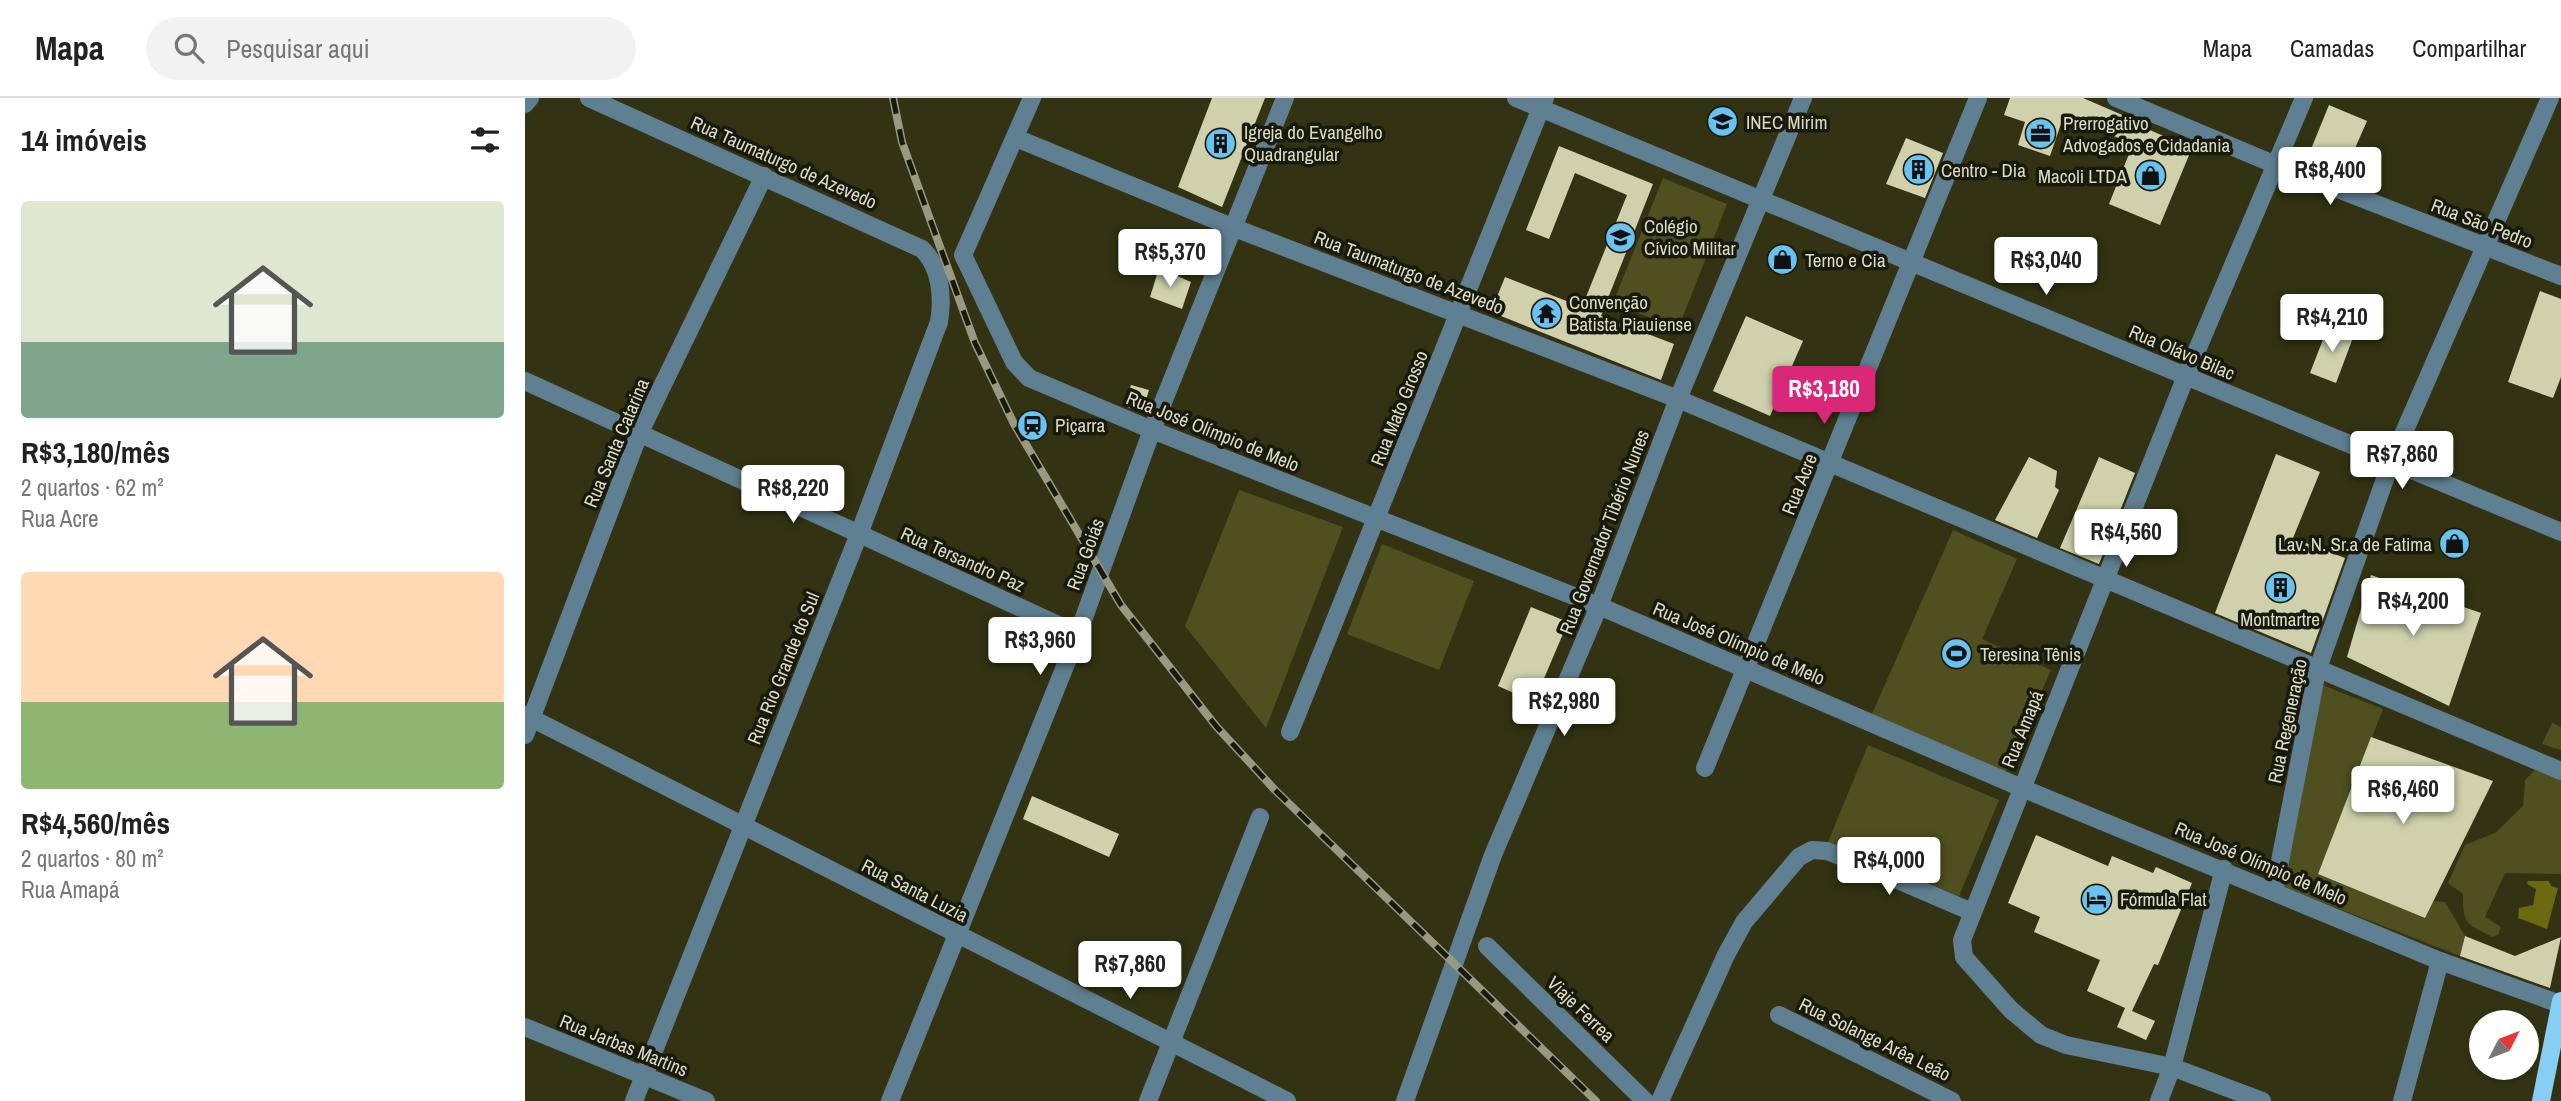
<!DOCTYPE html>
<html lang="pt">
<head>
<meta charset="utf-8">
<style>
	:root { --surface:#fff; --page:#f2f2f2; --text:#222; --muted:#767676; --line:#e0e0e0; --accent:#db2777 }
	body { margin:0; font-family:"Archivo Narrow",sans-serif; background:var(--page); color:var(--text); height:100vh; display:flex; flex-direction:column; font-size:26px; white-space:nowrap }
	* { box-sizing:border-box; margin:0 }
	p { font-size:23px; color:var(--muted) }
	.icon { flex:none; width:38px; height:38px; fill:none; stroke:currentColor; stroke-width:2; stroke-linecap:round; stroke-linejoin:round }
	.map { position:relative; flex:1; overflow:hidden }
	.details { display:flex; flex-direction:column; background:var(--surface); width:525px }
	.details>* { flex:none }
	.needle { width:46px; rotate:48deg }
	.fabs { position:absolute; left:1944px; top:912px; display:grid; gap:14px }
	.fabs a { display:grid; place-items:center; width:70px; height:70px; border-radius:50%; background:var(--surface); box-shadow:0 2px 5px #0004; font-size:35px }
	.price { position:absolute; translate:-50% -60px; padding:0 16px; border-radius:7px; background:#fff; color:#222; font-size:23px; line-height:46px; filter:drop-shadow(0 2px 4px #0008) }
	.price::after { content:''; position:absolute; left:50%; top:42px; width:21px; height:16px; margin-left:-10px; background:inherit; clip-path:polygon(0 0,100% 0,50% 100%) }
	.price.active { background:var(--accent); color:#fff }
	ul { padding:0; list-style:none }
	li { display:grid; align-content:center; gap:14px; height:371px; padding:0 21px }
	li span { display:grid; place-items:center; height:217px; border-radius:7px; color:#555 }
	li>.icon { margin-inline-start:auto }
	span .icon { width:126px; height:126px; fill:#fffc; stroke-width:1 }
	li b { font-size:30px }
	h2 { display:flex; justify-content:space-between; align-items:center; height:84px; padding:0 21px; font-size:30px }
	header { display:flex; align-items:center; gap:42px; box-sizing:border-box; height:98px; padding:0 35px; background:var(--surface); border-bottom:2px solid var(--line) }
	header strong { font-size:33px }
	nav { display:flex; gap:38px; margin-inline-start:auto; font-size:24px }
	.search { width:490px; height:63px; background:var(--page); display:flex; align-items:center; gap:18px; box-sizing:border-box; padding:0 24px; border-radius:38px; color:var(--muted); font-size:26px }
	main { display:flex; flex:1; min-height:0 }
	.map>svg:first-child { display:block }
	.green { fill:#504f1f }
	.water { fill:#6b6a10 }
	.building { fill:#d0d1ac }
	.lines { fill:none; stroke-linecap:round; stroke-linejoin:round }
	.minor { stroke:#5f8092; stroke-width:18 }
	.major { stroke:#87cef4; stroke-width:18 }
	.rail-casing { stroke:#999982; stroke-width:8 }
	.rail { stroke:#1a1a0c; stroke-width:5; stroke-dasharray:16; stroke-linecap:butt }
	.labels { text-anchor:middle; stroke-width:7; stroke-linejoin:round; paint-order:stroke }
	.poi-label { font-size:19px; fill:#dadac8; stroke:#1a1a0c; text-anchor:start }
	.street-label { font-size:19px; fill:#dadac8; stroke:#1a1a0c }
</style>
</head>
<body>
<header>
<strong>Mapa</strong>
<div class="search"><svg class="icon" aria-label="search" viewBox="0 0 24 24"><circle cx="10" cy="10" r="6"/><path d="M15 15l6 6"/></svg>Pesquisar aqui</div>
<nav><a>Mapa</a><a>Camadas</a><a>Compartilhar</a></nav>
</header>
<main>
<section class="details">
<h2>14 imóveis<svg class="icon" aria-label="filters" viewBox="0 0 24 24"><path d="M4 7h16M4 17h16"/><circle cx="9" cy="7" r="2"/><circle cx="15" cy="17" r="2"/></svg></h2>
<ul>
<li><span style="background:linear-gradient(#dfe7d0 65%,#7fa58c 0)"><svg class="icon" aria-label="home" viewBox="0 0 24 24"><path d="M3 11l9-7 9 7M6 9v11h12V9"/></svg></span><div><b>R$3,180/mês</b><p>2 quartos · 62 m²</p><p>Rua Acre</p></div></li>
<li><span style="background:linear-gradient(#ffd9b3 60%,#8fb573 0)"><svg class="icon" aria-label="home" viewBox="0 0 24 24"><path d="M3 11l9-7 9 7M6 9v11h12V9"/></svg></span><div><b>R$4,560/mês</b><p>2 quartos · 80 m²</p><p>Rua Amapá</p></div></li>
</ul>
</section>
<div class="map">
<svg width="2036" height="1003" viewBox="0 0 2036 1003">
	<rect width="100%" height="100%" fill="#333313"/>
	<g class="green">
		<path d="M1138,80L1202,106L1153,231L1088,205Z"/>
		<path d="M714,392L818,429L741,630L660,528Z"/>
		<path d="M1428,432L1492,461L1457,541L1526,572L1480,676L1347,616Z"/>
		<path d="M857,446L949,483L914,572L822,536Z"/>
		<path d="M1795,586L1858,611L1793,776L1900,820L1908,803L1920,804L1940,838L1935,858L1756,788Z"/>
		<path d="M2027,625L2036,629V652L2017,646Z"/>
		<path d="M1343,647L1474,702L1434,798L1303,744Z"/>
		<path d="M2010,672L2036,682V776L1980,775L1960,819L1976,829L1973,837L1967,839C1940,825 1938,826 1938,796L1923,785L1940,747L1970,735L1998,708L2000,682Z"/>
	</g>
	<path class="water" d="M2003,783H2024L2026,788L2033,790L2022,831L1993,820L1994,810L2008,807L2011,791L2002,786Z"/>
	<g class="building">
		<path d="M687,0H740L697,109L653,89Z"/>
		<path d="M1485,0H1558L1602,19L1601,22L1667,50L1635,127L1584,106L1608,46L1539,17L1525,58L1493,47L1500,24L1479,17Z"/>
		<path d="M1804,7L1842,23L1824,64L1805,56L1802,63L1784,56Z"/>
		<path d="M1381,40L1418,55L1400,100L1361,86Z"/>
		<path d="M1034,48L1128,86L1076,218L1149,246L1136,282L966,214L980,179L1057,209L1102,97L1050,75L1024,141L1001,132Z"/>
		<path d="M634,170L666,184L657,211L625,199Z"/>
		<path d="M2015,193L2036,201V279L2028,300L1983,284Z"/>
		<path d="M1221,218L1278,243L1245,318L1188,293Z"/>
		<path d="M1804,226L1829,237L1811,285L1785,275Z"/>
		<path d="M606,287L624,292L617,315L599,308Z"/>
		<path d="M1751,356L1795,374L1768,440L1820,460L1786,555L1690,515Z"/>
		<path d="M1504,359L1532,373L1530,389L1534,392L1512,440L1470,422Z"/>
		<path d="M1574,359L1610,375L1574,466L1535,450Z"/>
		<path d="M1846,477L1956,515L1924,608L1822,559Z"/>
		<path d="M1006,509L1043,524L1009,604L973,588Z"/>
		<path d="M1846,639L1968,683L1900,820L1793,776Z"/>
		<path d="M507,698L594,736L584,759L498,721Z"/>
		<path d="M1511,737L1583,768L1587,758L1628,775L1631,769L1667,785L1633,867L1629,866L1607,913L1630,923L1621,942L1592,929L1600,910L1562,893L1575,862L1509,834L1515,819L1483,805Z"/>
		<path d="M1940,838L1990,858L2036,839L2025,890L1935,858Z"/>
	</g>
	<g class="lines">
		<g class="minor">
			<path d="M64,0L397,151C416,169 418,200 414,224L334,436L109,1003"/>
			<path d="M507,0L438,157L489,264L504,280L627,332L1074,508L1497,690L1915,863L2035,906"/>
			<path d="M991,0L2036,434"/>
			<path d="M1591,0L1751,67L2036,178"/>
			<path d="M0,6L5,0"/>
			<path d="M491,40L707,129L1153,301L2036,673"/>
			<path d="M0,283L553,536"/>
			<path d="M0,617L762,1003"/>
			<path d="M765,634L1020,0"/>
			<path d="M0,637L114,336L239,78"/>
			<path d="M1180,670L1453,0"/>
			<path d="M1749,794L1792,573L1866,364L2025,0"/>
			<path d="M962,848L1120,1003"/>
			<path d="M1254,917L1427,1003"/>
			<path d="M0,929L181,1003"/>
			<path d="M365,1003L553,536L627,332L760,0"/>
			<path d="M623,1003L735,719"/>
			<path d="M880,1003L968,757L1074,508L1153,301L1278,0"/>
			<path d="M1135,1003L1201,857L1219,824L1274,759L1287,752L1302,753L1345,770L1447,814"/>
			<path d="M1634,1003L1647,969L1699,771"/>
			<path d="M1737,1003L1647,969L1541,947L1516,937L1486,912L1439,859L1437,842L1661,278L1779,0"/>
			<path d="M1877,1003L1915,863"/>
		</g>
		<path class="major" d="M2016,1003L2036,903"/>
		<defs>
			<path id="rail" d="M368,0L377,44L450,245L489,326L596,507L691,628L750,692L1071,1003"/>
		</defs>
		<use href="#rail" class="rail-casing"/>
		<use href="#rail" class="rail"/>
	</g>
	<defs>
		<symbol id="school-disc" viewBox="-11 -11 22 22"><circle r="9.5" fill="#69c3f1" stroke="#1a1a0c"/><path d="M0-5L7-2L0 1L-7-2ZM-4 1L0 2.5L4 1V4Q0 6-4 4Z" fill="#111"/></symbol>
		<symbol id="office-disc" viewBox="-11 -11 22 22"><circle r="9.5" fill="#69c3f1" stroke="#1a1a0c"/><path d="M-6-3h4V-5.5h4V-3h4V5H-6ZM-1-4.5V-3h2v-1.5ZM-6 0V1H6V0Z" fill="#111"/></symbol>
		<symbol id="building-disc" viewBox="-11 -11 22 22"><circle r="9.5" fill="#69c3f1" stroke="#1a1a0c"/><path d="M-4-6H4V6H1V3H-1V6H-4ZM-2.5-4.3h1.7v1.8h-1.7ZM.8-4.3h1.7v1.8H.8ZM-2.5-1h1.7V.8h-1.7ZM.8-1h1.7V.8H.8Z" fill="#111"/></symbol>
		<symbol id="shop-disc" viewBox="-11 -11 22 22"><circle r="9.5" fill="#69c3f1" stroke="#1a1a0c"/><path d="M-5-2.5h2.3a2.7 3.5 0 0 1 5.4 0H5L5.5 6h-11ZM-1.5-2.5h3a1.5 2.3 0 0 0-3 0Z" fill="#111"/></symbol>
		<symbol id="temple-disc" viewBox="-11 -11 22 22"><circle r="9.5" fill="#69c3f1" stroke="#1a1a0c"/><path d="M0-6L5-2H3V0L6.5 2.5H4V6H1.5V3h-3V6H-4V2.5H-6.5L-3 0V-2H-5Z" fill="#111"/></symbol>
		<symbol id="station-disc" viewBox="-11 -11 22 22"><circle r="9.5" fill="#69c3f1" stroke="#1a1a0c"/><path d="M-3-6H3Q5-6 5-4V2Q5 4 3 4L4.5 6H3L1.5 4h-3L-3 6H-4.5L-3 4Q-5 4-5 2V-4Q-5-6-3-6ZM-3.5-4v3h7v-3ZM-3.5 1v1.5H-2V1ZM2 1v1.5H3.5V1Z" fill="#111"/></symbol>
		<symbol id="stadium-disc" viewBox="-11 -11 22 22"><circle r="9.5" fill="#69c3f1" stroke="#1a1a0c"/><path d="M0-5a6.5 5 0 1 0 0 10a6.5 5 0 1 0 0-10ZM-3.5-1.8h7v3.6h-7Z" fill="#111"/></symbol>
		<symbol id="hotel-disc" viewBox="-11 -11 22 22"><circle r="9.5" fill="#69c3f1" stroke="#1a1a0c"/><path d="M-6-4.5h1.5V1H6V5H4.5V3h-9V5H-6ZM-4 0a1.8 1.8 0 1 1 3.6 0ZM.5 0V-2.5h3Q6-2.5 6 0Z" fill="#111"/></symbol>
	</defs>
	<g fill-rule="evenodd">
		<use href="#school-disc" x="1180" y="6" width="35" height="35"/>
		<use href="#office-disc" x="1498" y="18" width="35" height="35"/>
		<use href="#building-disc" x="678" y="28" width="35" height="35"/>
		<use href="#building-disc" x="1376" y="54" width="35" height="35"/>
		<use href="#shop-disc" x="1608" y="60" width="35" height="35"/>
		<use href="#school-disc" x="1078" y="122" width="35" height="35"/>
		<use href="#shop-disc" x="1240" y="144" width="35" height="35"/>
		<use href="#temple-disc" x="1004" y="198" width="35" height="35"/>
		<use href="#station-disc" x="490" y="310" width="35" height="35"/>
		<use href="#shop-disc" x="1912" y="428" width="35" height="35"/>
		<use href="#building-disc" x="1738" y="472" width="35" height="35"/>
		<use href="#stadium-disc" x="1414" y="538" width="35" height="35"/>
		<use href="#hotel-disc" x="1554" y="784" width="35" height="35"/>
	</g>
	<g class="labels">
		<g class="poi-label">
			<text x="1221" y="31">INEC Mirim</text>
			<text x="1538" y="32">Prerrogativo<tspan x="1538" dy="22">Advogados e Cidadania</tspan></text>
			<text x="719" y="41">Igreja do Evangelho<tspan x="719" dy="22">Quadrangular</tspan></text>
			<text x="1416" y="79">Centro - Dia</text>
			<text x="1602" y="85" text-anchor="end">Macoli LTDA</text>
			<text x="1119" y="135">Colégio<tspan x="1119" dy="22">Cívico Militar</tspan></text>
			<text x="1280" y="169">Terno e Cia</text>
			<text x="1044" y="211">Convenção<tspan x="1044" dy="22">Batista Piauiense</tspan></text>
			<text x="530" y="334">Piçarra</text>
			<text x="1907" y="453" text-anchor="end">Lav. N. Sr.a de Fatima</text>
			<text x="1755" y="528" text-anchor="middle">Montmartre</text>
			<text x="1455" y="563">Teresina Tênis</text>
			<text x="1595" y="808">Fórmula Flat</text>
		</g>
		<g class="street-label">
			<text transform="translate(259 64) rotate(24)" y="7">Rua Taumaturgo de Azevedo</text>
			<text transform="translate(1957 125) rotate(21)" y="7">Rua São Pedro</text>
			<text transform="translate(884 174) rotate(21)" y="7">Rua Taumaturgo de Azevedo</text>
			<text transform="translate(1657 254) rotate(23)" y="7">Rua Olávo Bilac</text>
			<text transform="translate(874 310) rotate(-68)" y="7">Rua Mato Grosso</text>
			<text transform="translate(688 333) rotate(22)" y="7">Rua José Olímpio de Melo</text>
			<text transform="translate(91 345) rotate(-67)" y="7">Rua Santa Catarina</text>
			<text transform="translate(1274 386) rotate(-68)" y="7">Rua Acre</text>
			<text transform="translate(1079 434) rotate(-69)" y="7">Rua Governador Tibério Nunes</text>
			<text transform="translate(560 456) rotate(-70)" y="7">Rua Goiás</text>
			<text transform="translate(438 461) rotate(24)" y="7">Rua Tersandro Paz</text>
			<text transform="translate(1214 545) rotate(23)" y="7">Rua José Olímpio de Melo</text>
			<text transform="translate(258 570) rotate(-68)" y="7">Rua Rio Grande do Sul</text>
			<text transform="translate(1762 623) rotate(-78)" y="7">Rua Regeneração</text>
			<text transform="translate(1497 631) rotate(-68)" y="7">Rua Amapá</text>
			<text transform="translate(1736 765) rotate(23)" y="7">Rua José Olímpio de Melo</text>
			<text transform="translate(390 792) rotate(27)" y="7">Rua Santa Luzia</text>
			<text transform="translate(1056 911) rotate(44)" y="7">Viaje Ferrea</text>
			<text transform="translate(1350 941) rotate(26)" y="7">Rua Solange Arêa Leão</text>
			<text transform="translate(99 947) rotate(22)" y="7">Rua Jarbas Martins</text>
		</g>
	</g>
</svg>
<div class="fabs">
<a><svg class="needle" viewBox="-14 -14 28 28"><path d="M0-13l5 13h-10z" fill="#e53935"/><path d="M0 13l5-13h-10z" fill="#767676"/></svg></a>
</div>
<b class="price" style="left:1805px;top:109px">R$8,400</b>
<b class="price" style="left:645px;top:191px">R$5,370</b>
<b class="price" style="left:1521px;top:199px">R$3,040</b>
<b class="price" style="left:1807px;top:256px">R$4,210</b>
<b class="price active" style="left:1299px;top:328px">R$3,180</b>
<b class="price" style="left:1877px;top:393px">R$7,860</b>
<b class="price" style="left:268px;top:427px">R$8,220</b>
<b class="price" style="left:1601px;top:471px">R$4,560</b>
<b class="price" style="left:1888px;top:540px">R$4,200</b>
<b class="price" style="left:515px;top:579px">R$3,960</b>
<b class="price" style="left:1039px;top:640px">R$2,980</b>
<b class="price" style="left:1878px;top:728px">R$6,460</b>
<b class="price" style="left:1364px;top:799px">R$4,000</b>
<b class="price" style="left:605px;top:903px">R$7,860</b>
</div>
</main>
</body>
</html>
